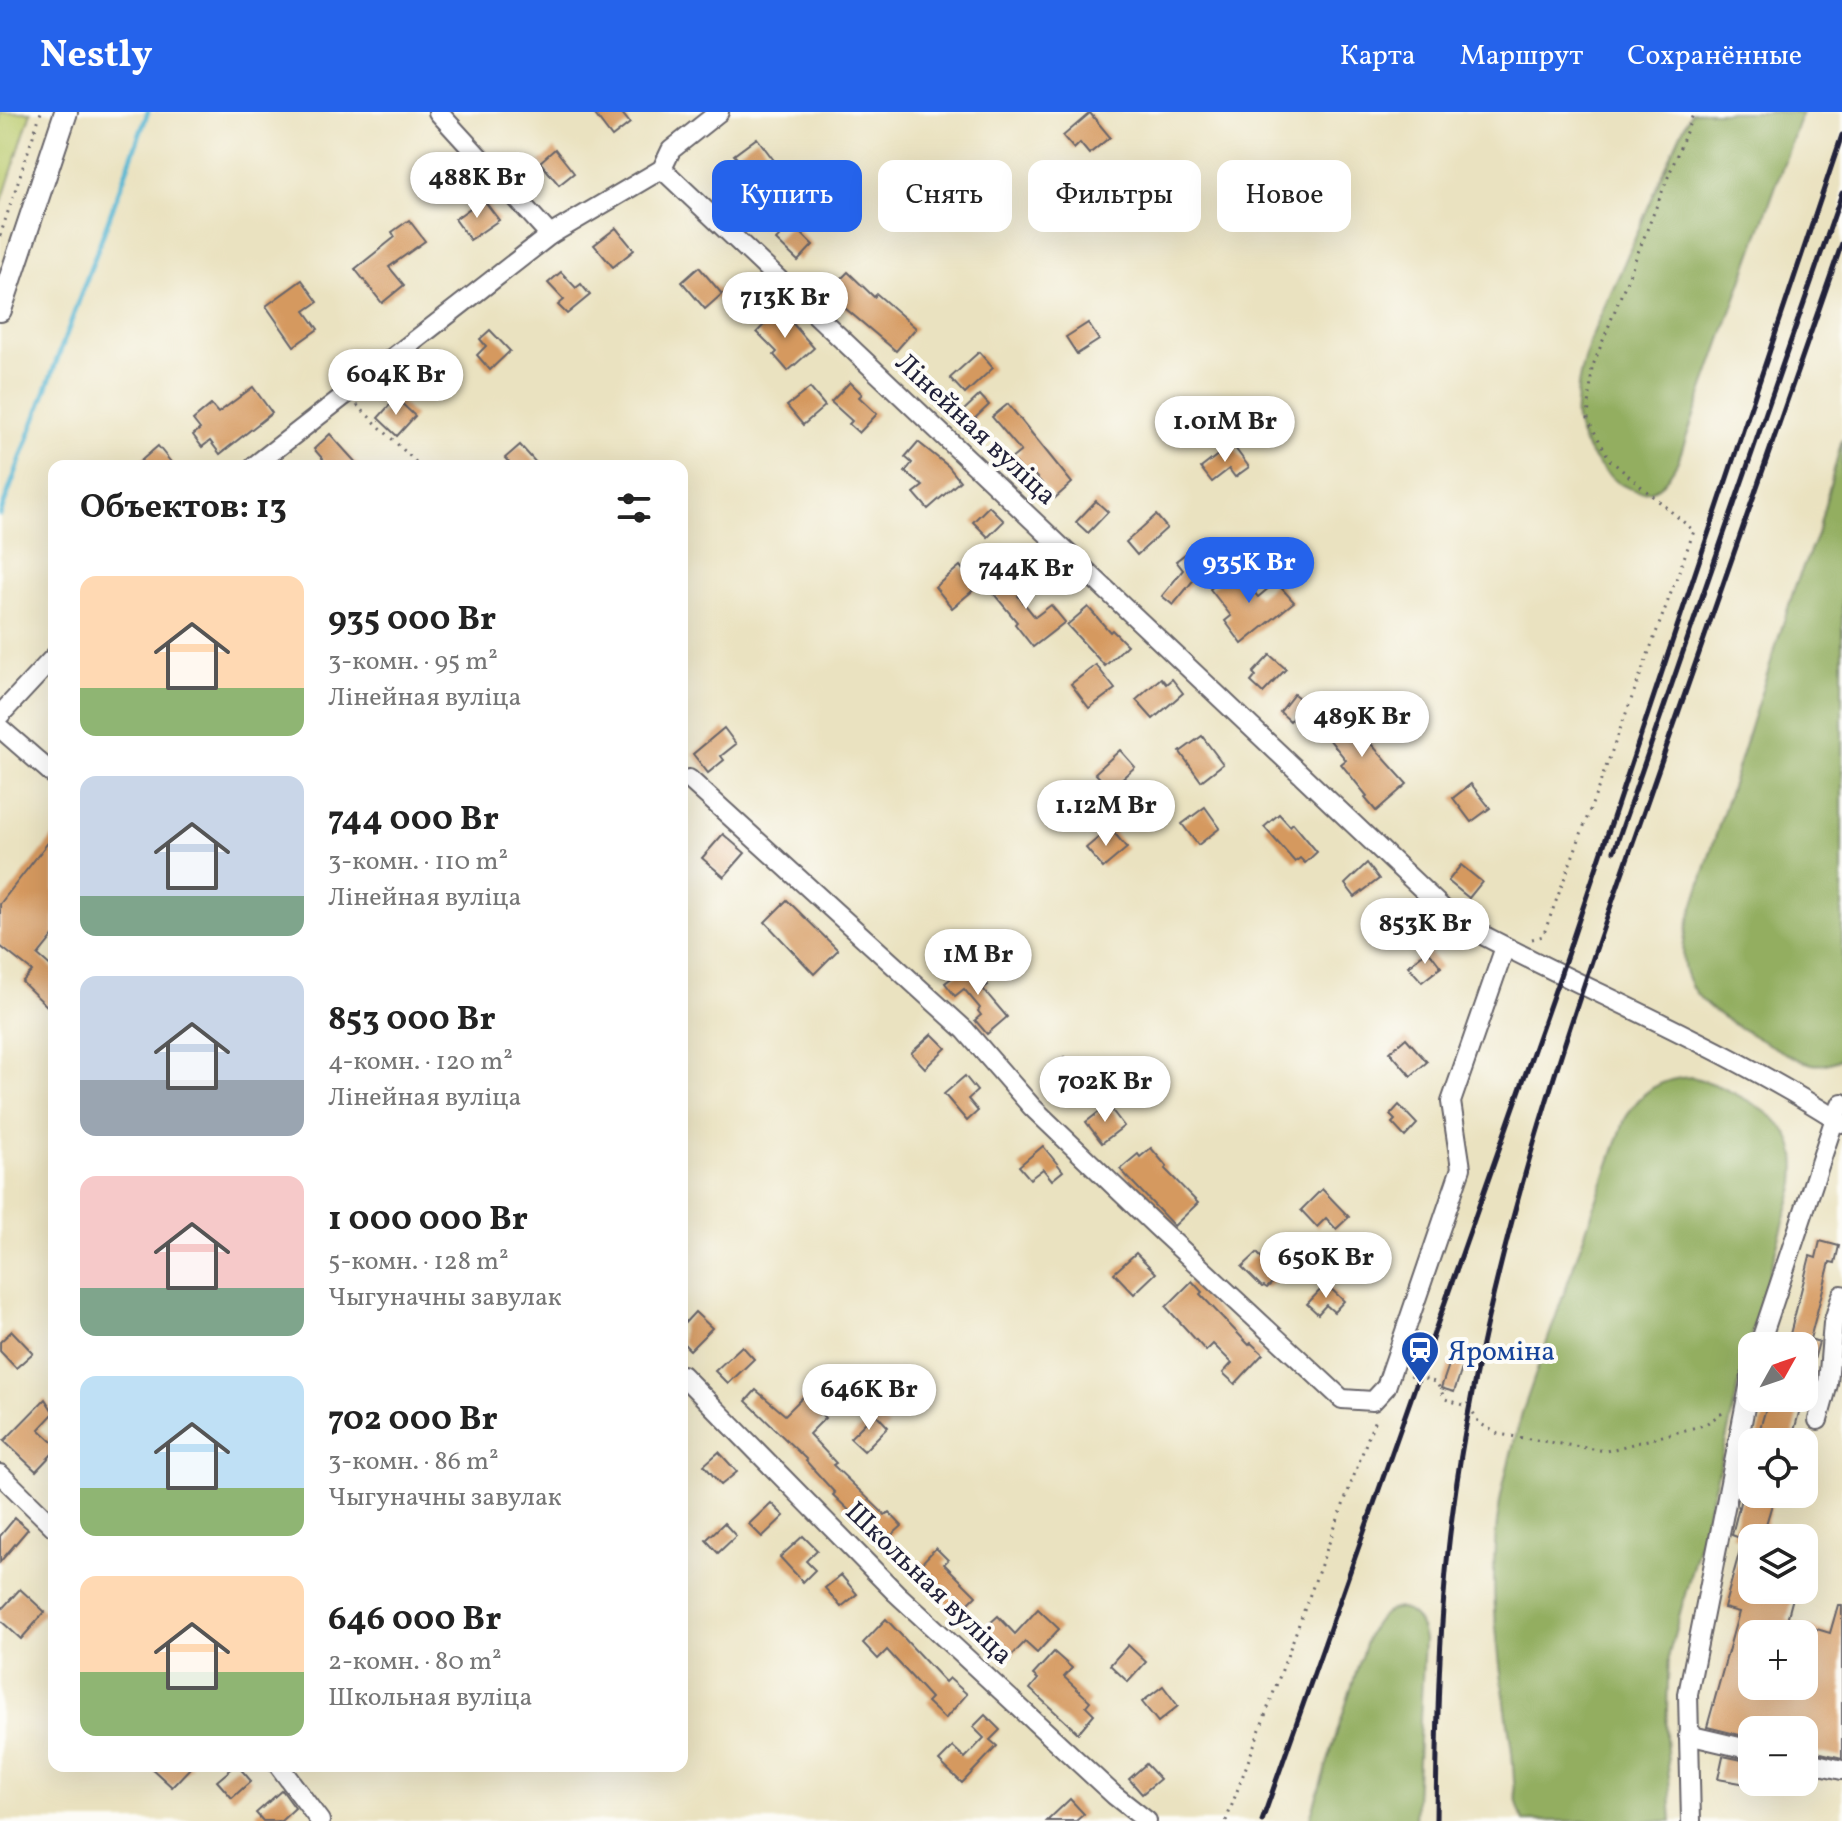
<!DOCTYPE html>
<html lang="ru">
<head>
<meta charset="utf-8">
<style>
	:root { --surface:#fff; --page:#f2f2f2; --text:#222; --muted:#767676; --accent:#2563eb }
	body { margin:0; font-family:Vollkorn,serif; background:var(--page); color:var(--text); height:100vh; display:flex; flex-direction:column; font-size:30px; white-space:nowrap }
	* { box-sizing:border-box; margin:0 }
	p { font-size:26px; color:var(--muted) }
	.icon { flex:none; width:44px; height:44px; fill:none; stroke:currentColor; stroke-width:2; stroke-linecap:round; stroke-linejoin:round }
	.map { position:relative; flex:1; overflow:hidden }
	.drawer { position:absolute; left:48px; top:348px; width:640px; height:1312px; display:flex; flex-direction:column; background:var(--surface); border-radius:16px; box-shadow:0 8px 32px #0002 }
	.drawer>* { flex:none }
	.banner { position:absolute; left:712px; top:48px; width:760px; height:72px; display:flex; gap:16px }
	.needle { width:52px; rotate:50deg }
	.buttons { position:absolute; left:1738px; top:1220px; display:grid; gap:16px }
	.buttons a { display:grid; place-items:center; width:80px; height:80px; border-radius:16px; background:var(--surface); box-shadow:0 8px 32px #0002; font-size:40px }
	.price { position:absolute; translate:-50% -68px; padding:0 18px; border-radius:28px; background:#fff; color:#222; font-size:26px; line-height:52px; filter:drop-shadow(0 2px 4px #0008) }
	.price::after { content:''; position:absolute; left:50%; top:48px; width:24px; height:18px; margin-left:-12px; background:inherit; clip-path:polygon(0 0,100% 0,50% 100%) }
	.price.selected { background:var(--accent); color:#fff }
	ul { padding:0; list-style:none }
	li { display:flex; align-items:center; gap:24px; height:200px; padding:0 32px }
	li span { display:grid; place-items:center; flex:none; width:224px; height:160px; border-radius:16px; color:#555 }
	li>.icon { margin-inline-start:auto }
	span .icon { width:96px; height:96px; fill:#fffc; stroke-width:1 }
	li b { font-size:34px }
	h2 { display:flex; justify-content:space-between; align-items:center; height:96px; padding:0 32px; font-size:34px }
	.pill { padding:0 28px; border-radius:16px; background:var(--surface); box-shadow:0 8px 32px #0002; font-size:28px; line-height:72px }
	.pill.selected { background:var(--accent); color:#fff }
	header { display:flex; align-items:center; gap:48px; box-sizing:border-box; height:112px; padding:0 40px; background:var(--accent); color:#fff }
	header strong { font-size:38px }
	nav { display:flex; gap:44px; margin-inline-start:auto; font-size:28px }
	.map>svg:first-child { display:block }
	.green { fill:#baca6d; stroke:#6e7654; stroke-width:2 }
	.forest { fill:#93ae60; stroke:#5a684e; stroke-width:2 }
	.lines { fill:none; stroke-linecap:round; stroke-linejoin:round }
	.stream { stroke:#54b6d2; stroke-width:5 }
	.building { fill:#d5995e; fill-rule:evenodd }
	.minor-casing { stroke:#68656a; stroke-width:22 }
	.major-casing { stroke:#68656a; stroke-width:26 }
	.path { stroke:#68656a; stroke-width:3; stroke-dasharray:2 6; stroke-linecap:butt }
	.minor { stroke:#fff; stroke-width:18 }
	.major { stroke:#fff; stroke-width:22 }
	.rail { stroke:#22223b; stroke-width:5 }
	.labels { text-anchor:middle; stroke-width:8; stroke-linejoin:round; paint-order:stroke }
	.street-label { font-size:28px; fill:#22223b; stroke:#fdfcf7 }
	.transit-label { font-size:28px; fill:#164399; stroke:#fdfcf7; text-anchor:start }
</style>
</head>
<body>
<header>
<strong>Nestly</strong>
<nav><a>Карта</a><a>Маршрут</a><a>Сохранённые</a></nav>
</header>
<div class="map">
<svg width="1842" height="1709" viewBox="0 0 1842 1709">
	<rect width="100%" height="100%" fill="#fdfcf7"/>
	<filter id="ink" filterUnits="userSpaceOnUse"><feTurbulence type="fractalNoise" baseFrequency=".0125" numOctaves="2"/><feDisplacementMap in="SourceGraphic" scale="16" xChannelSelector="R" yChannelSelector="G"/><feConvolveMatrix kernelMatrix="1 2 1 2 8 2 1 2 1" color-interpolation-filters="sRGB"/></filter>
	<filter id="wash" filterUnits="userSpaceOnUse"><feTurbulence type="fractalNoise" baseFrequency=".006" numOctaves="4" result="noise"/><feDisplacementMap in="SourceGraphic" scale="32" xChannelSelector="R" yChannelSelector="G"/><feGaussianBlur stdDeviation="1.8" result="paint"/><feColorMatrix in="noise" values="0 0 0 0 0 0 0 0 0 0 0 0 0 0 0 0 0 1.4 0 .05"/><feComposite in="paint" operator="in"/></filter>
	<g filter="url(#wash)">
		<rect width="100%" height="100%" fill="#eae2c0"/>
		<path class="green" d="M0,0H31L0,95Z"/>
		<g class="forest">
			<path d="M1691,0H1802L1678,349C1669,365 1659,383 1638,379C1609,373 1581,337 1576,308C1575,301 1576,291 1577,284C1579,245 1603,198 1619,163C1643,108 1665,54 1691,0Z"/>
			<path d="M1842,327V946C1832,951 1824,954 1812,952C1792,948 1724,908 1708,894C1700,887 1693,879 1689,869C1680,851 1683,833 1687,814L1795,474L1817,423Z"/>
			<path d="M1692,965C1721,973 1780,999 1791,1029C1797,1043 1796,1057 1795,1072L1749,1231L1720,1353L1669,1542L1666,1624L1672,1709H1524C1511,1684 1515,1659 1511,1632C1499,1552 1486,1470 1500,1390C1505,1360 1514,1330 1522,1301L1625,1007C1641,979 1660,966 1692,965Z"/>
			<path d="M1401,1496C1416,1502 1421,1512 1424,1527L1415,1709H1309L1368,1523C1376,1508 1384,1497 1401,1496Z"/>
		</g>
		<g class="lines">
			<path class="stream" d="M0,403L148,0"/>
		</g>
		<g id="blocks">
			<g class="building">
				<path d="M593,0H621L630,11L612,25Z"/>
				<path d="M1090,1L1110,25L1089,42L1080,31L1074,37L1063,24Z"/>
				<path d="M757,26L776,51L755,67L734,43Z"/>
				<path d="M555,37L574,61L559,73L540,50Z"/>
				<path d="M483,87L499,108L470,128L455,107Z"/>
				<path d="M409,108L425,129L389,155L404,173L382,191L355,157L395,125L392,120Z"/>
				<path d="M792,112L813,133L798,149L776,128Z"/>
				<path d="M616,116L634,138L613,155L594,133Z"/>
				<path d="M699,155L722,182L705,197L682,170Z"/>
				<path d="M561,160L576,176L581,172L590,183L567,202L558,193L564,188L548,171Z"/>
				<path d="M848,160L874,185L877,182L916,216L896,239L833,186L837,181L832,176Z"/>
				<path d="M302,168L318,190L305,199L318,217L294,234L266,194Z"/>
				<path d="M780,197L814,236L788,259L774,243L777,240L757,220Z"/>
				<path d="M1088,211L1099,228L1077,242L1066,225Z"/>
				<path d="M490,218L510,239L490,258L477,243L486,234L480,227Z"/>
				<path d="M979,240L993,256L965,282L950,266Z"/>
				<path d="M431,245L451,268L438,280L417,257Z"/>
				<path d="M850,270L862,282L859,285L877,302L859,321L849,312L852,309L831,290Z"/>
				<path d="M253,275L272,301L220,342L210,329L202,335L193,323L200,317L193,308L211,293L218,301Z"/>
				<path d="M810,276L825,294L803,313L787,294Z"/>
				<path d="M980,283L989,293L972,309L963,299Z"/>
				<path d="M396,286L415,304L397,324L378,306Z"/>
				<path d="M1008,292L1072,371L1055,386L1030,358L1025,362L1011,347L1021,339L992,305Z"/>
				<path d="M330,322L359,354H329L314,337Z"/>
				<path d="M918,330L948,354L960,369L928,397L914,381L923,374L905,360L912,351L905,345Z"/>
				<path d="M1232,332L1249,355L1235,365L1229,357L1212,370L1201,356Z"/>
				<path d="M520,333L539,354H512L505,346Z"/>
				<path d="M158,334L174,354H135Z"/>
				<path d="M1096,389L1108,400L1088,421L1076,410Z"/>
				<path d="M989,394L1004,409L988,425L973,410Z"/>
				<path d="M1156,403L1167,416L1137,443L1126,430Z"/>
				<path d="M1193,436L1206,453L1173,493L1162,484L1183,458L1176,449Z"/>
				<path d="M960,454L977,475L952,496L935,475Z"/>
				<path d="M1236,457L1258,485L1276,470L1294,490L1242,532L1225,509L1231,504L1210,477Z"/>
				<path d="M1008,460L1024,479L1018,484L1035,505L1051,493L1065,510L1033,535L1015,512L1017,510L989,476Z"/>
				<path d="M1088,495L1110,520L1112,518L1127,533L1105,554L1067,513Z"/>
				<path d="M1270,543L1286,557L1263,581L1251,570L1256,564L1253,561Z"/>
				<path d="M1096,553L1115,577L1089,596L1071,572Z"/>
				<path d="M1161,566L1166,572L1172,567L1183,581L1153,607L1136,588Z"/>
				<path d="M1294,582L1305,591L1290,609L1280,600Z"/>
				<path d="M1337,594L1407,672L1376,699L1365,686L1367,684L1341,652L1346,648L1316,611Z"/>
				<path d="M724,616L736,632L721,644L724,648L708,661L693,642Z"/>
				<path d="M1202,624L1223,652L1201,669L1180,640Z"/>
				<path d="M1120,638L1135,655L1110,677L1095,661Z"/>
				<path d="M1471,672L1490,696L1471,710L1453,686Z"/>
				<path d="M1205,695L1220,716L1198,733L1182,712Z"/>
				<path d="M1279,702L1290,714L1293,711L1317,740L1305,751L1300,746L1295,750L1264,715Z"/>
				<path d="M1110,716L1127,736L1103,756L1086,736Z"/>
				<path d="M723,722L745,741L724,765L702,746Z"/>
				<path d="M54,723V823L38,843L54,857V901L22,870L32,859L0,834V792Z"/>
				<path d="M1367,751L1379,767L1355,785L1345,772Z"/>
				<path d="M1461,753L1482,770L1469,786L1448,769Z"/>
				<path d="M787,788L838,838L814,862L765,810Z"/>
				<path d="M1413,792L1434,816L1421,827L1401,802Z"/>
				<path d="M1428,838L1441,855L1422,870L1408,854Z"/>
				<path d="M971,851L988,873L983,877L1007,905L987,922L975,908L981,903L978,899L980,896L964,877L955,884L945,871Z"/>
				<path d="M932,922L946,936L925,956L911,941Z"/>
				<path d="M1406,926L1427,950L1411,964L1390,940Z"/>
				<path d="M1064,945L1087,971L1064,991L1052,977L1062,968L1051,956Z"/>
				<path d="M965,964L977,979L968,987L978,999L967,1009L944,982Z"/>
				<path d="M1108,993L1124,1014L1102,1031L1086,1010Z"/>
				<path d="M1399,993L1417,1012L1405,1025L1392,1011L1395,1008L1390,1003Z"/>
				<path d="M1043,1034L1063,1059L1052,1068L1043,1057L1030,1067L1019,1054Z"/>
				<path d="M1151,1036L1167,1055L1165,1057L1198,1091L1174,1114L1120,1057L1138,1042L1140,1045Z"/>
				<path d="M1322,1077L1349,1105L1336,1117L1326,1106L1317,1115L1301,1098Z"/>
				<path d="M1820,1129L1839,1134L1835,1151L1830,1150L1810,1227L1819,1230L1808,1269L1804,1268V1234H1787L1810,1144L1816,1146Z"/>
				<path d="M1136,1141L1156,1161L1134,1182L1114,1161Z"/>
				<path d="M1257,1141L1279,1164L1267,1176L1264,1174L1262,1175L1242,1155Z"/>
				<path d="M1192,1169L1202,1180L1200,1182L1249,1233L1251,1231L1263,1242L1235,1272L1223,1261L1232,1251L1213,1232L1206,1239L1166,1195Z"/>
				<path d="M1326,1172L1344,1189L1334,1200L1326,1193L1318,1202L1307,1192Z"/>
				<path d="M695,1200L712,1216L690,1238L682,1230V1214Z"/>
				<path d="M12,1219L33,1241L16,1256L0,1239V1230Z"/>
				<path d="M742,1234L754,1247L728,1272L715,1259Z"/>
				<path d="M1451,1247L1464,1251L1454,1280L1441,1276Z"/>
				<path d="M756,1278L785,1303L804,1284L825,1306L809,1322L836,1351L833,1353L885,1403L889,1400L902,1414L884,1430L860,1405L858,1407L833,1383L835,1381L806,1349L807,1348L746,1289Z"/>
				<path d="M1769,1286H1803L1791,1330H1756Z"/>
				<path d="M45,1287L54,1301L39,1317L54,1331V1340L36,1359L4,1329Z"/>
				<path d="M875,1301L888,1315L864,1339L850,1326Z"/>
				<path d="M719,1340L737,1360L721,1373L704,1353Z"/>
				<path d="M1749,1354L1752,1355V1382H1775L1762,1426H1752V1478H1795L1787,1508L1830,1521L1838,1493H1842V1646L1804,1637V1618H1752V1626L1707,1615L1739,1500L1724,1496L1743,1427L1732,1423ZM1752,1522H1804V1574H1752Z"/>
				<path d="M771,1391L784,1404L762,1425L749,1412Z"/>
				<path d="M15,1406L28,1417L0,1450V1424Z"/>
				<path d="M724,1411L736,1424L718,1441L706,1428Z"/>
				<path d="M803,1424L817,1438L806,1449L815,1458L803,1470L780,1445Z"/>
				<path d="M936,1436L948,1448L944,1452L976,1484L958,1502L914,1459Z"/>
				<path d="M841,1463L857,1482L841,1495L825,1476Z"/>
				<path d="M20,1477L45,1500L21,1527L0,1508V1499Z"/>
				<path d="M1038,1497L1059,1517L1037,1541L1025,1530L1004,1552L978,1522L998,1504L1015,1522Z"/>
				<path d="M886,1507L945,1570L949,1566L967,1582L945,1607L927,1590L931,1586L887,1538L878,1547L863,1531Z"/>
				<path d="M1128,1533L1146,1550L1128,1570L1110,1553Z"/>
				<path d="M1054,1540L1072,1556L1064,1565L1090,1589L1086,1594L1094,1602L1078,1621L1030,1577L1038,1567L1033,1563Z"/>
				<path d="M1163,1574L1178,1594L1158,1610L1142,1590Z"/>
				<path d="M985,1603L1000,1618L990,1628L997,1634L962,1671L939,1649L953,1635L965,1646L984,1626L973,1615Z"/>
				<path d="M1723,1644L1752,1650V1673L1718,1667Z"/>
				<path d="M1146,1652L1160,1667L1142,1682L1129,1667Z"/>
				<path d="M149,1654H192L172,1675Z"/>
				<path d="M235,1654H238L251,1669L232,1686L217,1669Z"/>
				<path d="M282,1678L295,1696L281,1709H263L256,1701Z"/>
				<path d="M1070,1687L1084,1702L1076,1709H1047Z"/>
			</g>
		</g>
	</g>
	<g filter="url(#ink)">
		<use href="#blocks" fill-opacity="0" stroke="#68656a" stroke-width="2"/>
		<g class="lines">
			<defs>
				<g id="minor">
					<path d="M438,0L550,123"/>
					<path d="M662,57L1456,809C1584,878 1720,932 1842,1011"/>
					<path d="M254,354L550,123L662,57L671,38L719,0"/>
					<path d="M0,603L54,545"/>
					<path d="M0,616L54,663"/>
					<path d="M689,667L965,918L1032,995L1156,1114L1342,1287L1373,1289L1386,1275L1461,1056L1451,990L1505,835"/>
					<path d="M1759,1234L1835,1006L1842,991"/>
					<path d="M682,1263L896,1481L1114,1683L1147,1709"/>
					<path d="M1818,1308L1828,1272L1833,1211L1842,1183"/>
					<path d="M0,1362L54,1415"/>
					<path d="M1688,1623L1752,1638"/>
					<path d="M1804,1649L1842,1658"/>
					<path d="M279,1654L320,1709"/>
					<path d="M1691,1709L1688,1582L1752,1260"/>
				</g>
				<path id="major" d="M0,198L66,0"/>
			</defs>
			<use href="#minor" class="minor-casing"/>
			<use href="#major" class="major-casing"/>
			<g class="path">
				<path d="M0,124L41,0"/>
				<path d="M357,293L420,354"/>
				<path d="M1532,827L1543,824L1694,419L1610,348L1588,308L1592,256L1694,0"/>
				<path d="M1410,1264L1413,1262L1437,1271L1445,1287L1470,1295L1479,1311L1498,1322L1606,1339L1704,1313L1727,1298"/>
				<path d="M1226,1709L1375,1307"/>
			</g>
			<use href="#minor" class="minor"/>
			<use href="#major" class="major"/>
			<g class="rail">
				<path d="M1614,739L1842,81"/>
				<path d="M1262,1709L1560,864L1842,23"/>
				<path d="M1436,1709C1437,1608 1439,1506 1452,1405C1483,1162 1563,929 1644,699C1710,510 1776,321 1842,131"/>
			</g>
		</g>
	</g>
	<defs>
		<symbol id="station-pin" viewBox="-11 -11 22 30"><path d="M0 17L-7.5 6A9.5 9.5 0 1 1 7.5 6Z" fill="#1a4fb4" stroke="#fdfcf7"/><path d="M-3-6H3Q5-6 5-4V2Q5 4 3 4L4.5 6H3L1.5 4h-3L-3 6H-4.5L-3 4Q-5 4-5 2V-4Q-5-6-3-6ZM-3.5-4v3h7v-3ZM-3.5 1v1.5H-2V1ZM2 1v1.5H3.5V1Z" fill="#fff"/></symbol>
	</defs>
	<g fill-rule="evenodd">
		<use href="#station-pin" x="1398" y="1216" width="44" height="60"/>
	</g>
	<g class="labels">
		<g class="street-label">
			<text transform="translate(977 316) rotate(43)" y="10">Лінейная вуліца</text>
			<text transform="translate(930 1470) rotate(44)" y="10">Школьная вуліца</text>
		</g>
		<g class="transit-label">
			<text x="1448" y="1248">Яроміна</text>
		</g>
	</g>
</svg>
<div class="buttons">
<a><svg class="needle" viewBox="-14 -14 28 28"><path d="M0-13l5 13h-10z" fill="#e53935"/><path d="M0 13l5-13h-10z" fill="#767676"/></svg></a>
<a><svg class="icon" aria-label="locate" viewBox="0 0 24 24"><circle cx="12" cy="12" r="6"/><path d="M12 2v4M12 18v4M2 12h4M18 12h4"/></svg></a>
<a><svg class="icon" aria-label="layers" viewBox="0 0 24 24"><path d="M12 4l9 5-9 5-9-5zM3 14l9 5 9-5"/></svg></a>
<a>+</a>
<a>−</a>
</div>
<b class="price" style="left:477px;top:108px">488K Br</b>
<b class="price" style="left:785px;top:228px">713K Br</b>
<b class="price" style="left:396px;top:305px">604K Br</b>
<b class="price" style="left:1225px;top:352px">1.01M Br</b>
<b class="price selected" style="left:1249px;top:493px">935K Br</b>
<b class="price" style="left:1026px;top:499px">744K Br</b>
<b class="price" style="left:1362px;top:647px">489K Br</b>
<b class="price" style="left:1106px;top:736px">1.12M Br</b>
<b class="price" style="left:1425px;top:854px">853K Br</b>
<b class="price" style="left:978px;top:885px">1M Br</b>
<b class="price" style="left:1105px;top:1012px">702K Br</b>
<b class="price" style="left:1326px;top:1188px">650K Br</b>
<b class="price" style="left:869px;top:1320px">646K Br</b>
<div class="banner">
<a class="pill selected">Купить</a>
<a class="pill">Снять</a>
<a class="pill">Фильтры</a>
<a class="pill">Новое</a>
</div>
<section class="drawer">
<h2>Объектов: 13<svg class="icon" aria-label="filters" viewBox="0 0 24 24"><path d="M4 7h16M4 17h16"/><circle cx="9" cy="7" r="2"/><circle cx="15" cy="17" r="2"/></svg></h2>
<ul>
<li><span style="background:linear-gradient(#ffd9b3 70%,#8fb573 0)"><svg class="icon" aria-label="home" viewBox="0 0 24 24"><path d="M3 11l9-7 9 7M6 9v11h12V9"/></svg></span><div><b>935 000 Br</b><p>3-комн. · 95 m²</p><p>Лінейная вуліца</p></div></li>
<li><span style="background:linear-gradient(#c9d6e8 75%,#7fa58c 0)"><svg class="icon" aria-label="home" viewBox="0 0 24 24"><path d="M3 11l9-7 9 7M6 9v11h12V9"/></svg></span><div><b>744 000 Br</b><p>3-комн. · 110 m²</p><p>Лінейная вуліца</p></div></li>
<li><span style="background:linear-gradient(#c9d6e8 65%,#9aa5b1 0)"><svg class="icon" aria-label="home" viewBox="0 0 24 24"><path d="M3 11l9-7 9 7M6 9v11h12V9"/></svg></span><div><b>853 000 Br</b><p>4-комн. · 120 m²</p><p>Лінейная вуліца</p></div></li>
<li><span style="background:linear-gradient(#f6c9c9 70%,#7fa58c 0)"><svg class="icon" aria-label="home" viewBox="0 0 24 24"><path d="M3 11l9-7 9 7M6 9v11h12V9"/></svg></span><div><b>1 000 000 Br</b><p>5-комн. · 128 m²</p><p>Чыгуначны завулак</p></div></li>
<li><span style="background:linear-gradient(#bfe0f5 70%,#8fb573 0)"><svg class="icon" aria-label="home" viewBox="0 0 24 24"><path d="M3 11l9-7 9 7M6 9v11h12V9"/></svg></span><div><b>702 000 Br</b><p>3-комн. · 86 m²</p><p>Чыгуначны завулак</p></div></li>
<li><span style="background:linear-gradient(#ffd9b3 60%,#8fb573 0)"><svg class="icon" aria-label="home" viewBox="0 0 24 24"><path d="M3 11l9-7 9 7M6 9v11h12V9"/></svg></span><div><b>646 000 Br</b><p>2-комн. · 80 m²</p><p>Школьная вуліца</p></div></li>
</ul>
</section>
</div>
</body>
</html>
